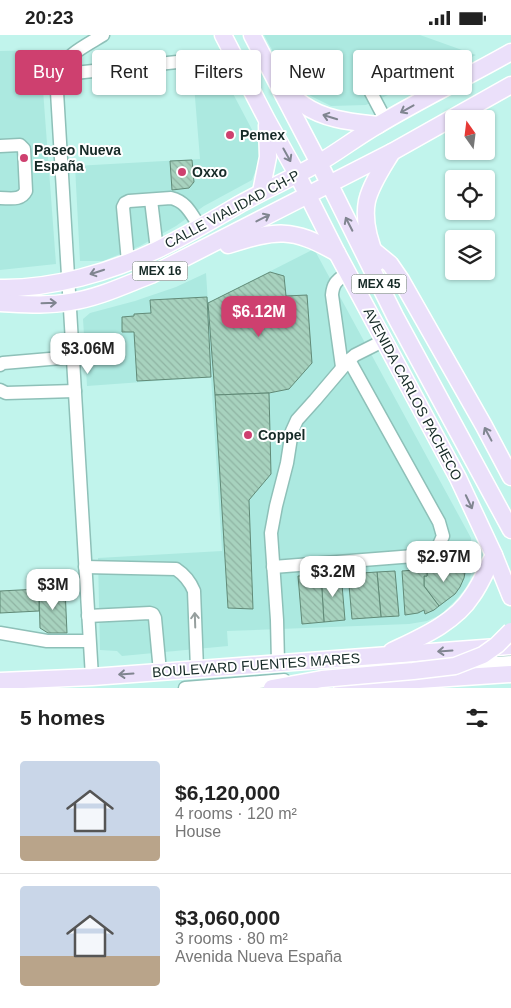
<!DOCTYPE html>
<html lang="en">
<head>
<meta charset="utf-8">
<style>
	:root { --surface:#fff; --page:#f6f6f6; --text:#222; --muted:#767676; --line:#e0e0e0; --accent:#ce406f }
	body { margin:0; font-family:Arial,sans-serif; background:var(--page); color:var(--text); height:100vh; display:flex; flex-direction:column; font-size:19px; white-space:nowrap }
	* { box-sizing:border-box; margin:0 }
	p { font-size:16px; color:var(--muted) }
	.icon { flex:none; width:28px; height:28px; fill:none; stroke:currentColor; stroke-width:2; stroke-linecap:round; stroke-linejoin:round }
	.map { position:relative; height:653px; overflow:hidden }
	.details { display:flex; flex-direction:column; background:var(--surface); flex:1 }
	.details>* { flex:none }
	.guide { position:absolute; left:15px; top:15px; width:481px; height:45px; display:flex; gap:10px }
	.needle { width:32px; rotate:346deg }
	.buttons { position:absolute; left:445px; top:75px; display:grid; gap:10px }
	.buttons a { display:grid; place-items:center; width:50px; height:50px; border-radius:5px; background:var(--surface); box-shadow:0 1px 4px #0004; font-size:25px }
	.price { position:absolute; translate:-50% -42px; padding:0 11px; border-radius:10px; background:#fff; color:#222; font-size:16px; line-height:32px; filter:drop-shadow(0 1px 2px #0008) }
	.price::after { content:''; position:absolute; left:50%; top:30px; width:15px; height:11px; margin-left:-8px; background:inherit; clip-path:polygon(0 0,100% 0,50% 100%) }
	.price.on { background:var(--accent); color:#fff }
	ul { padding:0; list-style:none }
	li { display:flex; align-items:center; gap:15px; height:125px; padding:0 20px }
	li+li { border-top:1px solid var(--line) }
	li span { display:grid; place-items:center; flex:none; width:140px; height:100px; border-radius:5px; color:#555 }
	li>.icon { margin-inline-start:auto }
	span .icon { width:60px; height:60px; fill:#fffc; stroke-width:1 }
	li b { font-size:21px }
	h2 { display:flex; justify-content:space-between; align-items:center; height:60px; padding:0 20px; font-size:21px }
	.pill { padding:0 18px; border-radius:5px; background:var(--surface); box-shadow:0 1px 4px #0004; font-size:18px; line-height:45px }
	.pill.on { background:var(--accent); color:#fff }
	.status { display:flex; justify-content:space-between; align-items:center; height:35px; padding:0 25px; background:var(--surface); direction:ltr }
	.status svg { height:14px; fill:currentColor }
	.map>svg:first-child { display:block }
	.built { fill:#ace9e0 }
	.building { fill:url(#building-back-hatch); stroke:#618a77 }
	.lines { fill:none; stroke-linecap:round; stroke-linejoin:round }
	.minor-casing { stroke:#8ec0b8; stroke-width:15 }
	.major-casing { stroke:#fff; stroke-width:19 }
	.minor { stroke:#fff; stroke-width:12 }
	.major { stroke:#ebe0fa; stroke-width:16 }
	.major-bridge-casing { stroke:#fff; stroke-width:19; stroke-linecap:butt }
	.major-bridge { stroke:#ebe0fa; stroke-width:16 }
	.oneway { stroke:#808590 }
	.oneway2 { stroke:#969f9e }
	.poi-dot { fill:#ce406f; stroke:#fff; stroke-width:2 }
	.labels { text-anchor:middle; stroke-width:4; stroke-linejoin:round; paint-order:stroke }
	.shield { fill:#fff; stroke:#5c6a68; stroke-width:1 }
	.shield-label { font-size:12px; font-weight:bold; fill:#162a27 }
	.poi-label { font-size:14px; font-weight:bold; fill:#162a27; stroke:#fff; text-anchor:start }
	.street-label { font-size:14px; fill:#162a27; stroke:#fff }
</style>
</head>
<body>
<div class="status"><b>20:23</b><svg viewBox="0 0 49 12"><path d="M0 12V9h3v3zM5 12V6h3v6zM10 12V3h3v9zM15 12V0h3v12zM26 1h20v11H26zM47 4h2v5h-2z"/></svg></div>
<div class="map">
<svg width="511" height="653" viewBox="0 0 511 653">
	<defs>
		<pattern id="building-back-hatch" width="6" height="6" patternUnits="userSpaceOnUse" patternTransform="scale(1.25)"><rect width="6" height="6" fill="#a7d2be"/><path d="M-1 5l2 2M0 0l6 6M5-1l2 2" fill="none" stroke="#8fb4a3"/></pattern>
	</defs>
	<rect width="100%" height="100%" fill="#c1f4ec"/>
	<g class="built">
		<path d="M264,0H420L476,20L366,70L331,71L311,61L286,41Z"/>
		<path d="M40,15L56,229L0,235V16Z"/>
		<path d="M221,36L259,108L262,119L252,145L204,171L176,191L140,211L103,226H80L75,131L200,124L193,38Z"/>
		<path d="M314,214L471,503L472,530L470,545L465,554L454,567L440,580L427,586L409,589L227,596L228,611L122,621L117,616L100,615L98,523L222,516L211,342L87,351L83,284L90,278L135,266L176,252L206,238L208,268Z"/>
	</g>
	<g class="building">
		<path d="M192,125L194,147L189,153L172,155L170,126Z"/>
		<path d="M270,237L284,241L286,261L307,260L312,328L289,354L269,358L215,360L208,268Z"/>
		<path d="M207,262L211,342L137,346L134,297H122V282L134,281V279L151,278L150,265Z"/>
		<path d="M269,358L271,439L249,465L253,574L228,573L215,360Z"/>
		<path d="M466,532L464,543L460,552L455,559L439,571L424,551V541H427V534Z"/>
		<path d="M427,534V541H424V551L439,571L434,575L425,579L424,575L418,578L405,580L402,536Z"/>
		<path d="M395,536L399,581L381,582L377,537Z"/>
		<path d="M377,537L381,582L352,584L348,539Z"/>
		<path d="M341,538L345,585L324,587L321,540Z"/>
		<path d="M321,540L324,587L302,589L298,541Z"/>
		<path d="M65,553L67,598H48L40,593L39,554Z"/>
		<path d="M39,554V576L0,578V556Z"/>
	</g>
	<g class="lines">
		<defs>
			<g id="minor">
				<path d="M363,28L366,48L386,86"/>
				<path d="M56,40L233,21"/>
				<path d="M0,111L20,110L24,114L26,156C21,166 10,163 0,163"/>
				<path d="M151,165L157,215"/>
				<path d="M128,227L123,172L125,168L129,166L171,163C187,167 191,179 200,192"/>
				<path d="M0,330L3,328L73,322"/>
				<path d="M342,332L332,260C333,247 338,245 348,237"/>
				<path d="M0,355L6,358L75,356"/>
				<path d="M85,532L176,534C185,540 190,546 194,556L197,634"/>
				<path d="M273,532L427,520L438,512L443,501L439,487L349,325"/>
				<path d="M88,581L150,578L153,579L155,583L160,637"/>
				<path d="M0,598L47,606H89"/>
				<path d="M278,628L277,585L271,498L276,471L287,428L292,396L297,385L315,365L349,325L355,320L385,305"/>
				<path d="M466,630L511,627"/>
				<path d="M92,642L56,40C65,20 85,11 103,0"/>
				<path d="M185,653L284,645"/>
			</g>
			<g id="major">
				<path d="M223,0L267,85L297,139L337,218L458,443L494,520L511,562"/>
				<path d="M252,0L319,128L395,281L511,495"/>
				<path d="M283,52C290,58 296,65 304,70C325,85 353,87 378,90"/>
				<path d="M261,157L268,122L267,90"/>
				<path d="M228,210C277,195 291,192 337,218"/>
				<path d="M373,215L390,229L401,245L484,391L511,442"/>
				<path d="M378,227C370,209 363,186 367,166C371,149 383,132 392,117"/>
				<path d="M0,253C52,254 111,237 157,215C185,201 213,185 240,169C265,155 292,143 317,129C338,117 357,102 378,90C421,64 467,42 511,17"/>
				<path d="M0,268C23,269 47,271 70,267C98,263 125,250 151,240L392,117L511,50"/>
				<path d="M392,616C419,603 455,588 472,561C481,549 487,533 494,520"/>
				<path d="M0,646L92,642L511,611"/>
				<path d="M342,650L511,639"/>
			</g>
		</defs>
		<use href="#minor" class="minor-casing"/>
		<use href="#major" class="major-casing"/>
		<use href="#minor" class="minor"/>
		<use href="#major" class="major"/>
		<defs>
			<path id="major-bridge" d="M272,653L322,644L413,636L455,631L483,620L497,610L511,596"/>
		</defs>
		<use href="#major-bridge" class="major-bridge-casing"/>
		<use href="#major-bridge" class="major-bridge"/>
	</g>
	<defs><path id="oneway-shaft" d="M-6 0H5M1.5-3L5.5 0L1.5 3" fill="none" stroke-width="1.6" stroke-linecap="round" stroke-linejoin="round" transform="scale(1.25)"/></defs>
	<g class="oneway">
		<use href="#oneway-shaft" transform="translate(407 74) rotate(151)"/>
		<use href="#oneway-shaft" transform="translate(330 82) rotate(-163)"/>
		<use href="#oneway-shaft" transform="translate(287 120) rotate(61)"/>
		<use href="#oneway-shaft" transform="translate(263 183) rotate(-27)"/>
		<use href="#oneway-shaft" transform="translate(349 189) rotate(-117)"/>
		<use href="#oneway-shaft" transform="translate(97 237) rotate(162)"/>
		<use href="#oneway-shaft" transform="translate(49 268) rotate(-2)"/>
		<use href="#oneway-shaft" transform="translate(488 399) rotate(-118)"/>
		<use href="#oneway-shaft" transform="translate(469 467) rotate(65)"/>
		<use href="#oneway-shaft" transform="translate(445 616) rotate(176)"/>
		<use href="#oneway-shaft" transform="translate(126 639) rotate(176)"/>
	</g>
	<use class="oneway2" href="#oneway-shaft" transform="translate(195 585) rotate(-92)"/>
	<g class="poi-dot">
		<circle cx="230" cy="100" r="5"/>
		<circle cx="24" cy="123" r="5"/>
		<circle cx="182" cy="137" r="5"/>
		<circle cx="248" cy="400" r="5"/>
	</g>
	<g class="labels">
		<g class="shield">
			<rect x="132.5" y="226.5" width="55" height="19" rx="4"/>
			<rect x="351.5" y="239.5" width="55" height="19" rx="4"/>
		</g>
		<g class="shield-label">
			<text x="160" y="240">MEX 16</text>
			<text x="379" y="253">MEX 45</text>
		</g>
		<g class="poi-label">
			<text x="240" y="105">Pemex</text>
			<text x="34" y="120">Paseo Nueva<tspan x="34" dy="16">España</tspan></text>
			<text x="192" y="142">Oxxo</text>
			<text x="258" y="405">Coppel</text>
		</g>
		<g class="street-label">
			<text transform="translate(232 174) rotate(-28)" y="5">CALLE VIALIDAD CH-P</text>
			<text transform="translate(413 359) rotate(62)" y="5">AVENIDA CARLOS PACHECO</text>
			<text transform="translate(256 630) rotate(-4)" y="5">BOULEVARD FUENTES MARES</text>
		</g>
	</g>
</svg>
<div class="buttons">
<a><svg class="needle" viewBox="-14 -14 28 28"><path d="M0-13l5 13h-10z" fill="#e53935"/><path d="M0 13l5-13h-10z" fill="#767676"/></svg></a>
<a><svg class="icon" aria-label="locate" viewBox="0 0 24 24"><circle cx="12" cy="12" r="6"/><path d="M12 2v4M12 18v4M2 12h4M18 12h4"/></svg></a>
<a><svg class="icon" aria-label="layers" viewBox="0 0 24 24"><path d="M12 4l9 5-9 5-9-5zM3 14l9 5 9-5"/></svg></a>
</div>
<b class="price on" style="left:259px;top:303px">$6.12M</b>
<b class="price" style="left:88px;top:340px">$3.06M</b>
<b class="price" style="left:444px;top:548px">$2.97M</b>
<b class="price" style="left:333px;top:563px">$3.2M</b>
<b class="price" style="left:53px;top:576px">$3M</b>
<div class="guide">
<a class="pill on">Buy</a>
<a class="pill">Rent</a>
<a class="pill">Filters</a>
<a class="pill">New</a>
<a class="pill">Apartment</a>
</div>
</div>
<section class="details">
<h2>5 homes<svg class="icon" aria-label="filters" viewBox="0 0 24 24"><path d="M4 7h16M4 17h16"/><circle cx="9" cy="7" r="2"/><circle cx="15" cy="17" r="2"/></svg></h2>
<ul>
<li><span style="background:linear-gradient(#c9d6e8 75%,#b9a48a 0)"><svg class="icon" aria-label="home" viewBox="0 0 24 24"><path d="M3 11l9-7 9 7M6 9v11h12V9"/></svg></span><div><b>$6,120,000</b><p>4 rooms · 120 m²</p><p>House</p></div></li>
<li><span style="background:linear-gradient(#c9d6e8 70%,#b9a48a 0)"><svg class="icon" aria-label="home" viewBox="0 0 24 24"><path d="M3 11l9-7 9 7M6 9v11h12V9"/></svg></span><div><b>$3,060,000</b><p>3 rooms · 80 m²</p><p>Avenida Nueva España</p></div></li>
</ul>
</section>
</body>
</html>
